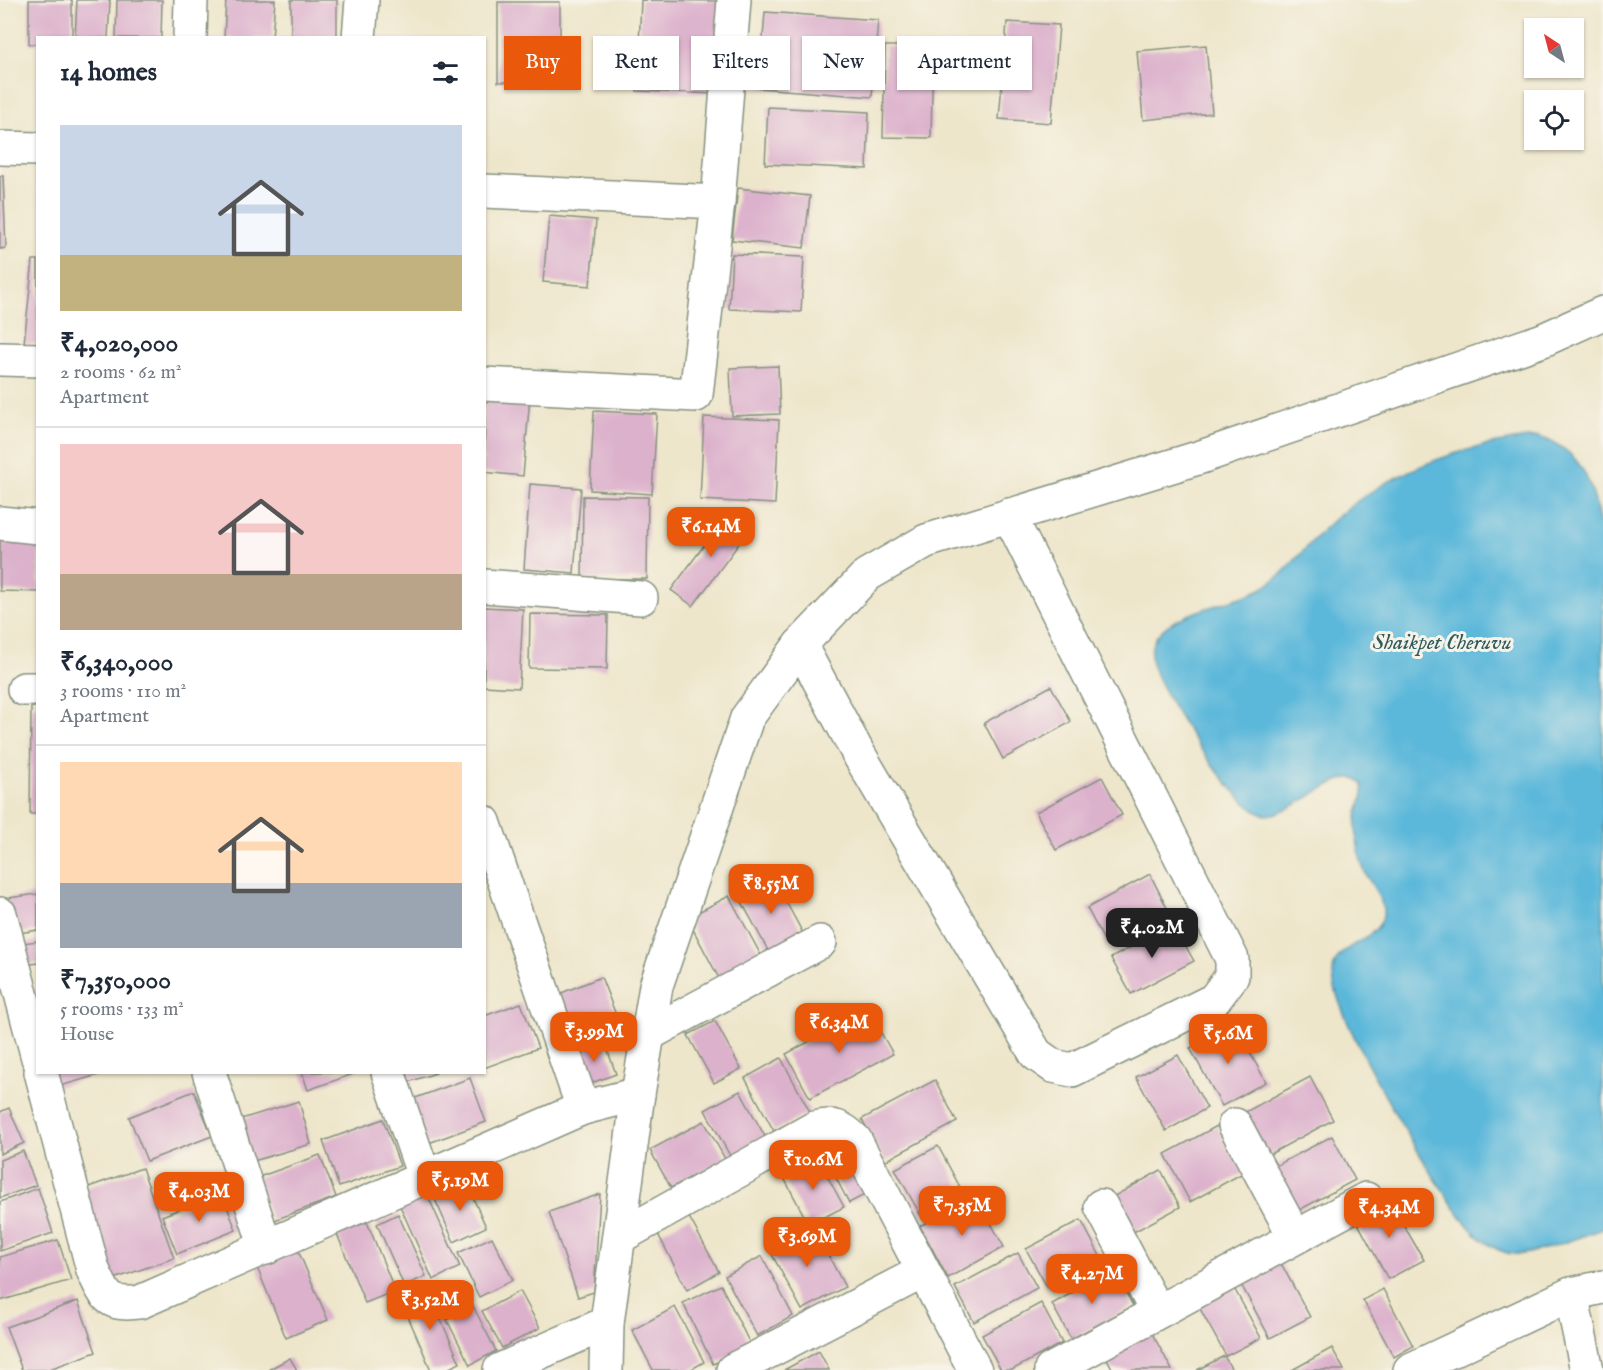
<!DOCTYPE html>
<html lang="en">
<head>
<meta charset="utf-8">
<style>
	:root { --surface:#fff; --page:#f6f6f7; --text:#1f2937; --muted:#747a83; --line:#e0e1e3; --accent:#ea580c }
	body { margin:0; font-family:"IM FELL English",serif; background:var(--page); color:var(--text); height:100vh; display:flex; flex-direction:column; font-size:22px; white-space:nowrap }
	* { box-sizing:border-box; margin:0 }
	p { font-size:20px; color:var(--muted) }
	.icon { flex:none; width:33px; height:33px; fill:none; stroke:currentColor; stroke-width:2; stroke-linecap:round; stroke-linejoin:round }
	.map { position:relative; flex:1; overflow:hidden }
	.side { position:absolute; left:36px; top:36px; width:450px; height:1038px; display:flex; flex-direction:column; background:var(--surface); border-radius:0px; box-shadow:0 2px 4px #0004 }
	.side>* { flex:none }
	.banner { position:absolute; left:504px; top:36px; width:570px; height:54px; display:flex; gap:12px }
	.needle { width:39px; rotate:324deg }
	.tools { position:absolute; left:1524px; top:18px; display:grid; gap:12px }
	.tools a { display:grid; place-items:center; width:60px; height:60px; border-radius:0px; background:var(--surface); box-shadow:0 2px 4px #0004; font-size:30px }
	.price { position:absolute; translate:-50% -51px; padding:0 14px; border-radius:12px; background:var(--accent); color:#fff; font-size:20px; line-height:39px; filter:drop-shadow(0 2px 3px #0008) }
	.price::after { content:''; position:absolute; left:50%; top:36px; width:18px; height:14px; margin-left:-9px; background:inherit; clip-path:polygon(0 0,100% 0,50% 100%) }
	.price.on { background:#222; color:#fff }
	ul { padding:0; list-style:none }
	li { display:grid; align-content:center; gap:12px; height:318px; padding:0 24px }
	li+li { border-top:2px solid var(--line) }
	li span { display:grid; place-items:center; height:186px; border-radius:0px; color:#555 }
	li>.icon { margin-inline-start:auto }
	span .icon { width:108px; height:108px; fill:#fffc; stroke-width:1 }
	li b { font-size:26px }
	h2 { display:flex; justify-content:space-between; align-items:center; height:72px; padding:0 24px; font-size:26px }
	.pill { padding:0 21px; border-radius:0px; background:var(--surface); box-shadow:0 2px 4px #0004; font-size:21px; line-height:54px }
	.pill.on { background:var(--accent); color:#fff }
	.map>svg:first-child { display:block }
	.water { fill:#5cb8da; stroke:#3e7a87; stroke-width:1.5 }
	.building { fill:#dcb1cc }
	.lines { fill:none; stroke-linecap:round; stroke-linejoin:round }
	.street-casing { stroke:#869280; stroke-width:36 }
	.street { stroke:#fff; stroke-width:33 }
	.labels { text-anchor:middle; stroke-width:6; stroke-linejoin:round; paint-order:stroke }
	.water-label { font-size:22px; font-style:italic; fill:#2e5c5e; stroke:#f7f3e8 }
</style>
</head>
<body>
<div class="map">
<svg width="1603" height="1370" viewBox="0 0 1603 1370">
	<rect width="100%" height="100%" fill="#f7f3e8"/>
	<filter id="ink" filterUnits="userSpaceOnUse"><feTurbulence type="fractalNoise" baseFrequency=".0167" numOctaves="2"/><feDisplacementMap in="SourceGraphic" scale="12" xChannelSelector="R" yChannelSelector="G"/><feConvolveMatrix kernelMatrix="1 2 1 2 8 2 1 2 1" color-interpolation-filters="sRGB"/></filter>
	<filter id="wash" filterUnits="userSpaceOnUse"><feTurbulence type="fractalNoise" baseFrequency=".008" numOctaves="4" result="noise"/><feDisplacementMap in="SourceGraphic" scale="24" xChannelSelector="R" yChannelSelector="G"/><feGaussianBlur stdDeviation="1.35" result="paint"/><feColorMatrix in="noise" values="0 0 0 0 0 0 0 0 0 0 0 0 0 0 0 0 0 1.4 0 .05"/><feComposite in="paint" operator="in"/></filter>
	<g filter="url(#wash)">
		<rect width="100%" height="100%" fill="#eee6cb"/>
		<path class="water" d="M1538,437C1589,451 1593,493 1603,538V1229C1582,1236 1533,1256 1514,1254C1498,1253 1481,1240 1471,1229C1441,1195 1329,1013 1333,972C1335,942 1377,943 1383,916C1386,901 1369,883 1364,870C1359,857 1357,842 1356,828C1355,814 1366,793 1363,786C1351,755 1289,822 1262,814C1234,806 1155,688 1151,659C1146,611 1232,607 1263,588C1288,572 1304,548 1325,528C1382,473 1460,445 1538,437Z"/>
		<g id="blocks">
			<g class="building">
				<path d="M29,0H72V38H38V44H29Z"/>
				<path d="M77,0H110L108,38H75Z"/>
				<path d="M117,0H162L161,38H116Z"/>
				<path d="M226,0H275L272,38H224Z"/>
				<rect x="291" y="0" width="46" height="38"/>
				<path d="M641,0L720,1L717,94L637,91Z"/>
				<path d="M498,2H560V81L498,82Z"/>
				<path d="M765,12L878,20L872,97L759,88Z"/>
				<path d="M1007,22L1059,25L1051,123L999,119Z"/>
				<path d="M1206,45L1212,113L1143,120L1137,51Z"/>
				<path d="M885,46H933L931,138L883,137Z"/>
				<path d="M768,107L869,112L867,169L765,164Z"/>
				<path d="M0,176H3L6,248L0,249Z"/>
				<path d="M738,188L810,196L804,248L732,240Z"/>
				<path d="M549,216L596,220L590,286L543,282Z"/>
				<path d="M732,254L804,257L801,312L729,309Z"/>
				<path d="M33,260H38V344L24,343Z"/>
				<path d="M778,366L780,414L732,416L730,368Z"/>
				<path d="M485,393L530,397L523,476L484,472Z"/>
				<path d="M594,411L657,414L652,494L590,490Z"/>
				<path d="M704,417L779,420L775,504L700,500Z"/>
				<path d="M530,484L581,488L574,573L524,569Z"/>
				<path d="M583,496L648,497L647,579H582Z"/>
				<path d="M730,510L752,526L693,606L671,590Z"/>
				<path d="M0,530L38,531V592L0,591Z"/>
				<path d="M484,607L523,609L519,688L484,686Z"/>
				<path d="M530,614L608,615L607,669L529,668Z"/>
				<path d="M1051,686L1071,722L1003,759L984,723Z"/>
				<path d="M31,707H38V814H30Z"/>
				<path d="M1102,777L1122,815L1056,850L1036,812Z"/>
				<path d="M771,874L805,937L771,956L737,893Z"/>
				<path d="M1150,874L1169,912L1107,946L1087,908Z"/>
				<path d="M38,894V930L12,934L8,898Z"/>
				<path d="M729,896L763,959L721,982L687,918Z"/>
				<path d="M1173,924L1194,961L1131,994L1111,958Z"/>
				<path d="M38,941V963L18,966L15,944Z"/>
				<path d="M601,977L620,1025L573,1044L554,996Z"/>
				<path d="M521,1003L538,1048L484,1068V1016Z"/>
				<path d="M868,1010L893,1054L810,1098L786,1054Z"/>
				<path d="M715,1021L741,1069L714,1083L688,1035Z"/>
				<path d="M1234,1024L1266,1082L1222,1106L1190,1048Z"/>
				<path d="M604,1040L616,1074L583,1086L571,1052Z"/>
				<path d="M1178,1055L1207,1108L1166,1131L1136,1077Z"/>
				<path d="M781,1058L810,1112L774,1131L745,1078Z"/>
				<path d="M49,1072H105V1073L53,1088Z"/>
				<path d="M302,1072H356V1073L308,1090Z"/>
				<path d="M398,1072H436V1073L402,1084Z"/>
				<path d="M1310,1077L1333,1120L1261,1159L1238,1116Z"/>
				<path d="M470,1078L486,1122L426,1144L410,1100Z"/>
				<path d="M935,1080L957,1122L885,1161L862,1119Z"/>
				<path d="M194,1091L212,1136L147,1161L129,1117Z"/>
				<path d="M740,1091L769,1144L734,1163L705,1110Z"/>
				<path d="M299,1101L311,1144L250,1162L238,1120Z"/>
				<path d="M9,1108L24,1143L0,1154V1112Z"/>
				<path d="M383,1119L400,1166L339,1187L323,1141Z"/>
				<path d="M704,1121L725,1159L671,1188L650,1150Z"/>
				<path d="M1217,1126L1243,1173L1190,1202L1165,1154Z"/>
				<path d="M1332,1136L1355,1180L1290,1215L1266,1171Z"/>
				<path d="M845,1146L870,1192L849,1203L825,1157Z"/>
				<path d="M938,1146L962,1191L920,1214L895,1169Z"/>
				<path d="M23,1151L36,1185L0,1198V1160Z"/>
				<path d="M320,1155L336,1197L272,1221L256,1178Z"/>
				<path d="M817,1157L844,1207L809,1225L783,1176Z"/>
				<path d="M142,1168L174,1258L114,1279L83,1189Z"/>
				<path d="M1161,1170L1180,1207L1128,1235L1109,1199Z"/>
				<path d="M466,1182L486,1227L454,1242L434,1197Z"/>
				<path d="M38,1188L53,1233L0,1251V1202Z"/>
				<path d="M222,1193L236,1230L177,1254L162,1216Z"/>
				<path d="M427,1194L460,1267L433,1280L400,1206Z"/>
				<path d="M600,1194L594,1292L578,1297L549,1212Z"/>
				<path d="M976,1196L1004,1247L948,1278L920,1226Z"/>
				<path d="M1388,1198L1424,1260L1388,1279L1354,1216Z"/>
				<path d="M398,1214L426,1276L404,1286L377,1224Z"/>
				<path d="M689,1217L719,1272L687,1290L658,1234Z"/>
				<path d="M1081,1220L1101,1258L1047,1287L1026,1249Z"/>
				<path d="M367,1222L395,1291L365,1303L337,1234Z"/>
				<path d="M813,1226L845,1287L802,1310L769,1249Z"/>
				<path d="M492,1237L513,1280L479,1297L458,1253Z"/>
				<path d="M58,1240L71,1280L0,1301V1257Z"/>
				<path d="M297,1248L328,1320L286,1338L256,1265Z"/>
				<path d="M1018,1253L1037,1288L974,1322L955,1287Z"/>
				<path d="M762,1256L793,1316L757,1336L725,1276Z"/>
				<path d="M1277,1256L1310,1317L1270,1338L1237,1277Z"/>
				<path d="M1113,1270L1133,1306L1071,1339L1052,1304Z"/>
				<path d="M1228,1277L1261,1338L1226,1356L1193,1296Z"/>
				<path d="M721,1285L751,1346L713,1364L683,1303Z"/>
				<path d="M427,1288L460,1363L445,1370H431L401,1300Z"/>
				<path d="M1383,1289L1413,1346L1394,1357L1363,1300Z"/>
				<path d="M520,1291L540,1328L502,1348L482,1311Z"/>
				<path d="M78,1301L96,1352L47,1370H22L6,1327Z"/>
				<path d="M1041,1303L1062,1343L1012,1370H1001L982,1335Z"/>
				<path d="M473,1306L496,1351L470,1365L447,1320Z"/>
				<path d="M675,1307L704,1362L690,1370H653L632,1330Z"/>
				<path d="M1146,1322L1172,1370H1113L1101,1347Z"/>
				<path d="M1332,1348L1344,1370H1292Z"/>
				<path d="M819,1351L829,1370H784Z"/>
				<path d="M1224,1356L1232,1370H1197Z"/>
				<path d="M290,1358L297,1370H268Z"/>
			</g>
		</g>
	</g>
	<g filter="url(#ink)">
		<use href="#blocks" fill-opacity="0" stroke="#869280" stroke-width="1.5"/>
		<g class="lines">
			<defs>
				<g id="street">
					<path d="M190,38L191,0"/>
					<path d="M359,38L362,0"/>
					<path d="M0,148L38,149"/>
					<path d="M484,191L718,202"/>
					<path d="M0,359L38,360"/>
					<path d="M484,384L696,395L718,202L734,0"/>
					<path d="M0,523L38,527"/>
					<path d="M484,586L641,598"/>
					<path d="M800,645L858,753L1036,1054L1053,1066L1072,1070L1214,1000L1232,976V959L1009,515"/>
					<path d="M24,689H38"/>
					<path d="M484,822L583,1108"/>
					<path d="M0,914L38,1058"/>
					<path d="M647,1035L820,942"/>
					<path d="M41,1072L93,1270C106,1298 108,1306 140,1302L583,1108L638,1094"/>
					<path d="M209,1072L266,1248"/>
					<path d="M388,1072L424,1176"/>
					<path d="M1235,1125L1295,1237"/>
					<path d="M1101,1206L1157,1312"/>
					<path d="M621,1236L815,1128C833,1123 842,1127 855,1140L975,1370"/>
					<path d="M1571,1294L1587,1370"/>
					<path d="M500,1370L607,1323"/>
					<path d="M606,1370L607,1323L638,1094L656,986L747,718L800,645L867,575L926,541L1201,457L1543,340L1603,313"/>
					<path d="M733,1370L922,1272"/>
					<path d="M1051,1370L1366,1199"/>
					<path d="M1410,1370L1571,1294L1603,1287"/>
				</g>
			</defs>
			<use href="#street" class="street-casing"/>
			<use href="#street" class="street"/>
		</g>
	</g>
	<g class="labels">
		<g class="water-label">
			<text x="1442" y="649">Shaikpet Cheruvu</text>
		</g>
	</g>
</svg>
<div class="tools">
<a><svg class="needle" viewBox="-14 -14 28 28"><path d="M0-13l5 13h-10z" fill="#e53935"/><path d="M0 13l5-13h-10z" fill="#747a83"/></svg></a>
<a><svg class="icon" aria-label="locate" viewBox="0 0 24 24"><circle cx="12" cy="12" r="6"/><path d="M12 2v4M12 18v4M2 12h4M18 12h4"/></svg></a>
</div>
<b class="price" style="left:711px;top:558px">₹6.14M</b>
<b class="price" style="left:771px;top:915px">₹8.55M</b>
<b class="price on" style="left:1152px;top:959px">₹4.02M</b>
<b class="price" style="left:839px;top:1054px">₹6.34M</b>
<b class="price" style="left:594px;top:1063px">₹3.99M</b>
<b class="price" style="left:1228px;top:1065px">₹5.6M</b>
<b class="price" style="left:813px;top:1191px">₹10.6M</b>
<b class="price" style="left:460px;top:1212px">₹5.19M</b>
<b class="price" style="left:199px;top:1223px">₹4.03M</b>
<b class="price" style="left:962px;top:1237px">₹7.35M</b>
<b class="price" style="left:1389px;top:1239px">₹4.34M</b>
<b class="price" style="left:807px;top:1268px">₹3.69M</b>
<b class="price" style="left:1092px;top:1305px">₹4.27M</b>
<b class="price" style="left:430px;top:1331px">₹3.52M</b>
<div class="banner">
<a class="pill on">Buy</a>
<a class="pill">Rent</a>
<a class="pill">Filters</a>
<a class="pill">New</a>
<a class="pill">Apartment</a>
</div>
<section class="side">
<h2>14 homes<svg class="icon" aria-label="filters" viewBox="0 0 24 24"><path d="M4 7h16M4 17h16"/><circle cx="9" cy="7" r="2"/><circle cx="15" cy="17" r="2"/></svg></h2>
<ul>
<li><span style="background:linear-gradient(#c9d6e8 70%,#c2b280 0)"><svg class="icon" aria-label="home" viewBox="0 0 24 24"><path d="M3 11l9-7 9 7M6 9v11h12V9"/></svg></span><div><b>₹4,020,000</b><p>2 rooms · 62 m²</p><p>Apartment</p></div></li>
<li><span style="background:linear-gradient(#f6c9c9 70%,#b9a48a 0)"><svg class="icon" aria-label="home" viewBox="0 0 24 24"><path d="M3 11l9-7 9 7M6 9v11h12V9"/></svg></span><div><b>₹6,340,000</b><p>3 rooms · 110 m²</p><p>Apartment</p></div></li>
<li><span style="background:linear-gradient(#ffd9b3 65%,#9aa5b1 0)"><svg class="icon" aria-label="home" viewBox="0 0 24 24"><path d="M3 11l9-7 9 7M6 9v11h12V9"/></svg></span><div><b>₹7,350,000</b><p>5 rooms · 133 m²</p><p>House</p></div></li>
</ul>
</section>
</div>
</body>
</html>
